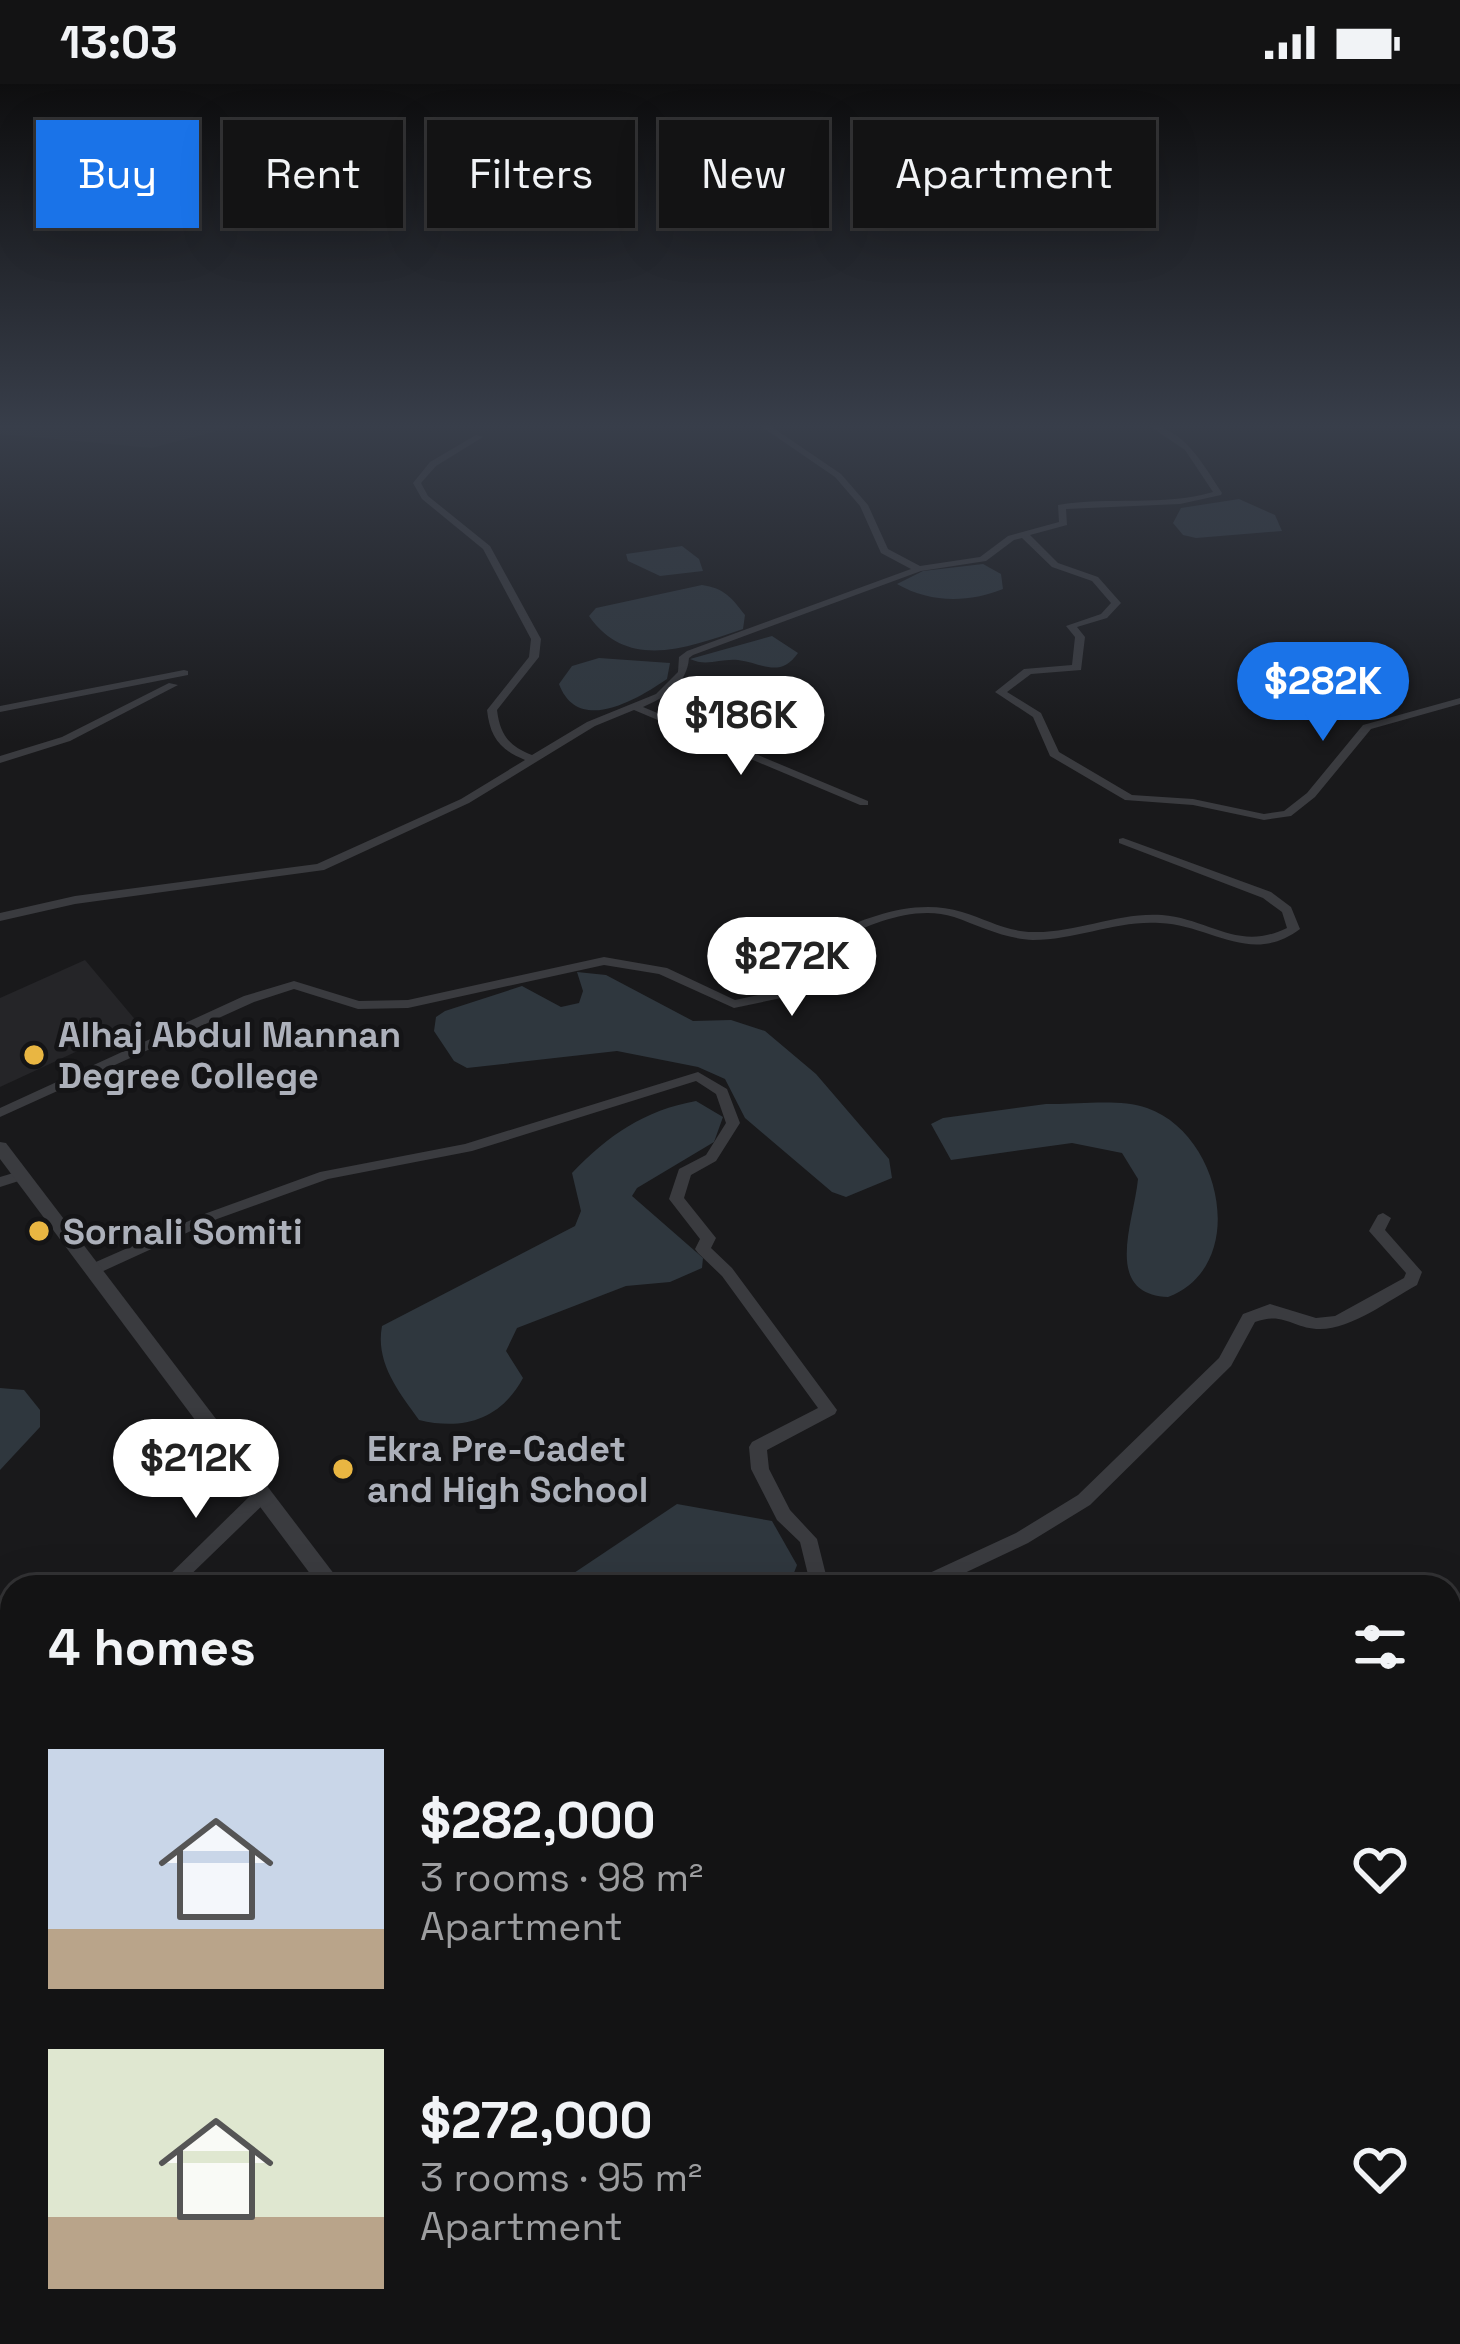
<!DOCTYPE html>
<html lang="en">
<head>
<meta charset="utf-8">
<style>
	:root { --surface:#131314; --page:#1c1c1d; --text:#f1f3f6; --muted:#9d9ea0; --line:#323234; --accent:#1a73e8 }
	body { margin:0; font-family:"Space Grotesk",sans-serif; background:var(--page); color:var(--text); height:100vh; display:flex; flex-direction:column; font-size:45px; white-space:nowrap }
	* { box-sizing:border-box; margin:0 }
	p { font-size:39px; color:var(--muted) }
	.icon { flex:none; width:66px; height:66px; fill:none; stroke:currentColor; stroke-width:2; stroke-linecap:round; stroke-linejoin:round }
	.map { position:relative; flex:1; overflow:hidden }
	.drawer { position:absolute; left:0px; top:1491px; width:1461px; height:771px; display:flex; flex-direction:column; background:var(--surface); border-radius:36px 36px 0 0; box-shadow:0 12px 48px #0002,0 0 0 3px var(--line) }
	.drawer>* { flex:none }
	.guide { position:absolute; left:36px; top:36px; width:1389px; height:108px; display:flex; gap:24px }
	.price { position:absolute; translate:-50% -102px; padding:0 27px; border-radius:42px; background:#fff; color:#222; font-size:39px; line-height:78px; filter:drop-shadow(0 3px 6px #0008) }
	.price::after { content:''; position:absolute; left:50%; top:72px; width:36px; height:27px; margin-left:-18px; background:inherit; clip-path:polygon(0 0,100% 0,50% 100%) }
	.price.current { background:var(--accent); color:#fff }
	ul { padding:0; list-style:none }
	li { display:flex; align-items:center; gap:36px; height:300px; padding:0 48px }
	li span { display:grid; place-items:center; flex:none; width:336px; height:240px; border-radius:0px; color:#555 }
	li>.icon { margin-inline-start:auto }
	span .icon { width:144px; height:144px; fill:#fffc; stroke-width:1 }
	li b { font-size:51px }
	h2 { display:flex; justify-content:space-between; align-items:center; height:144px; padding:0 48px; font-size:51px }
	.chip { padding:0 42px; border-radius:0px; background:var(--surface); box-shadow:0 12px 48px #0002,0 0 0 3px var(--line); font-size:42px; line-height:108px }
	.chip.current { background:var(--accent); color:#fff }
	.status { display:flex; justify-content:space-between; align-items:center; height:84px; padding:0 60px; background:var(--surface); direction:ltr }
	.status svg { height:33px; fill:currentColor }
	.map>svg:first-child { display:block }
	.built { fill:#252528 }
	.water { fill:#2f373e }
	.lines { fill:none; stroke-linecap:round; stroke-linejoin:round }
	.minor { fill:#3a3b3f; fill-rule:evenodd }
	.tertiary { fill:#3a3b3f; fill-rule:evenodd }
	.poi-dot { fill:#e9b642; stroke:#141416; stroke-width:4.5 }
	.labels { text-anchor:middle; stroke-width:9; stroke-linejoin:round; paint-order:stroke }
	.poi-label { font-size:36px; font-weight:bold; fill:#acb0ba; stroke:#141416; text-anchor:start }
</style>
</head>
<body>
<div class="status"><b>13:03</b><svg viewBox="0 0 49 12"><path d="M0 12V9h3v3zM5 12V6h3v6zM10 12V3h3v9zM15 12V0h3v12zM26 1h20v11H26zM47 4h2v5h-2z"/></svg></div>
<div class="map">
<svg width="1460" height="2260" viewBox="0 0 1460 2260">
	<rect width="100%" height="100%" fill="#19191b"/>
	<g class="built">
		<path d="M0,341H239L152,364L0,350Z"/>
		<path d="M85,876L138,939L0,1003V914Z"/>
	</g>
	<g class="water">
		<path d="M1239,415L1275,431L1282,447L1196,454L1183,451L1173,439L1181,424Z"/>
		<path d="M682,462L699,475L703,487L660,492L628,477L626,470Z"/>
		<path d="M983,480L1001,490L1003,505C968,519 930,519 897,500L923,487Z"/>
		<path d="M702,501C724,504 732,514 745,531L743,545C689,563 628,588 589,532L596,524Z"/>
		<path d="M772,552L798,569C780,595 762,579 738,576C721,574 707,583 690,575Z"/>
		<path d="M599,574L670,579L667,595C636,616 578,651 559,600L572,582Z"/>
		<path d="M577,888L606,891L693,937L731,936L765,947L816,990L889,1075L892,1094L846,1113L832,1108L745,1034L725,995L698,983L617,967L467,984L454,977L434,947L436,933L445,927L522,902L561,923L579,919L583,907Z"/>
		<path d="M696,1017L723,1033L714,1058L637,1104L632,1112L703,1174L702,1184L670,1198L626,1202L517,1244L506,1267L523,1294C501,1335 464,1347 419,1336C399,1308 375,1279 382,1242L575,1142L581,1127L572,1089C607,1052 645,1026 696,1017Z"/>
		<path d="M1046,1020C1076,1021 1118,1014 1147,1024C1222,1050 1250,1182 1168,1213C1102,1210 1134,1138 1138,1095L1122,1069L1072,1059L951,1076L931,1040L943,1034Z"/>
		<path d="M0,1304L24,1306L40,1326V1343L0,1386Z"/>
		<path d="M677,1420L772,1437L797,1481L792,1494L767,1503H553Z"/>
	</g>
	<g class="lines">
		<g class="minor">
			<path d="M759,341H769L841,390L868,421L888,465L920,482L980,473L1008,452L1059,438L1058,421C1109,412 1163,423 1213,408L1185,366L1148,341C1184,343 1204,382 1222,409L1221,411L1180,420L1066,425L1067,441L1030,451L1058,479L1098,493L1121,519L1107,534L1077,543L1085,553L1081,586L1031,590L1007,608L1041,629L1059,668L1132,711L1193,715L1264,730L1284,727L1307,709L1363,641L1460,614V620L1371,645L1315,713L1291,732L1264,736L1193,721L1125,716L1050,672L1033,633L995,608L1024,585L1072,581L1075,553L1066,542L1101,530L1111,519L1092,497L1052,483L1022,454L1014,456L986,477L921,487L693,571L689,574C687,600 666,613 643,623L868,717V721H860L634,626L595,642L469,719L324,786L75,820L0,837V829L75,812L317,780L461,715L525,676C500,666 490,653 487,626L529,573L531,555L483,465L422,415L413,399L430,378L476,351L483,353L436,382L421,399L428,412L490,462L541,555L539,573L497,626C500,651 509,662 532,671L587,638L656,610L678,588L679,573L687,567L911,485L881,469L860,422L835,393Z"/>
			<path d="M184,586L188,587V591L0,628V622Z"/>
			<path d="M169,599L178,601L70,657L0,679V672L62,653Z"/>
			<path d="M1123,754L1271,808L1291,823L1300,845C1251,882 1211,841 1160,839C1117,836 1076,856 1033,856C1005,855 980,842 954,833C916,821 873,839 839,855L850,881L819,906L734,924L659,890L604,881L408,924L358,925L294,905L254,918L0,1033V1024L244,912L294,897L359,917L408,916L604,873L667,884L735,916L810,900L837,880L826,854L828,851C869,832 917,814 962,828C986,835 1007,848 1033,848C1077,849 1118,828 1162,831C1210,835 1238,868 1287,844L1282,828L1263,814L1119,759V755Z"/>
			<path d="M698,988L727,1005L740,1039L716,1077L691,1091L684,1114L716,1154L711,1164L732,1184L837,1326L835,1330L767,1366L769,1385L790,1426L817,1455L829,1503H811L800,1458L777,1436L751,1385L749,1363L752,1358L818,1324L722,1192L698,1169L695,1165L700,1155L669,1115L679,1085L706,1071L726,1039L716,1010L696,997L472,1067L328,1095L217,1135L99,1189L94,1190L86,1185L89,1181L207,1129L320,1088L465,1060Z"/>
			<path d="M20,1087L27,1092L25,1095L0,1103V1093Z"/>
			<path d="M1383,1129L1391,1134L1385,1146L1422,1188L1417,1201C1389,1216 1352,1245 1320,1245C1293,1245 1284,1227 1255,1238L1231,1282L1090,1421L1028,1459L935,1503H908L910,1498L1016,1449L1078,1411L1219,1274L1243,1230L1270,1220L1316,1234L1335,1232L1404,1194L1406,1189L1369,1147L1378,1131Z"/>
			<path d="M263,1403L269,1405L272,1410L269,1415L178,1503H157L257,1405Z"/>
			<path d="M1460,1580V1601L1449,1607V1586Z"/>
			<path d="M12,1632V1653L0,1661V1639Z"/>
			<path d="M0,1674L12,1680V1701L0,1695Z"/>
			<path d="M0,1839L12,1844V1866L0,1861Z"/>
			<rect x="0" y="1994" width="12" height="24"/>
			<path d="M1449,2204L1460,2205V2229L1449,2228Z"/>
			<path d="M374,2250H412L406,2260H368Z"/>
			<path d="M706,2250H740L735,2260H701Z"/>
			<path d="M965,2250H998L993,2260H960Z"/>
			<path d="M1110,2250H1144L1139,2260H1105Z"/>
		</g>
		<g class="tertiary">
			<path d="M0,1058L6,1059L344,1503H320L0,1075Z"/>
			<path d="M878,2250H912L916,2260H882Z"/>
		</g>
	</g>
	<linearGradient id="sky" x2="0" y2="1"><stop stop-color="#0e0e0f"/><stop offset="0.52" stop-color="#383e4a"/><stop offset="1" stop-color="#383e4a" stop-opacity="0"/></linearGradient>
	<rect width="1460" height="658" fill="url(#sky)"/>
	<g class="poi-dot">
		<circle cx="34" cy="971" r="12"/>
		<circle cx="39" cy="1147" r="12"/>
		<circle cx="343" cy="1385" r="12"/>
	</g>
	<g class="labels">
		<g class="poi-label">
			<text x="58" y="963">Alhaj Abdul Mannan<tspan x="58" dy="41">Degree College</tspan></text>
			<text x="63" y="1160">Sornali Somiti</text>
			<text x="367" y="1377">Ekra Pre-Cadet<tspan x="367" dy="41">and High School</tspan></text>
		</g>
	</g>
</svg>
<b class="price current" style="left:1323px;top:660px">$282K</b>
<b class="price" style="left:741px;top:694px">$186K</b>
<b class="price" style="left:792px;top:935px">$272K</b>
<b class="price" style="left:196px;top:1437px">$212K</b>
<div class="guide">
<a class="chip current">Buy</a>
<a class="chip">Rent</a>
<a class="chip">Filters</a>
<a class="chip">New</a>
<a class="chip">Apartment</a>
</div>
<section class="drawer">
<h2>4 homes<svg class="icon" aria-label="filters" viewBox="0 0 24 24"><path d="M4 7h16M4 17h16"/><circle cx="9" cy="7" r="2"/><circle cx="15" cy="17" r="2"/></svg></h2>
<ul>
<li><span style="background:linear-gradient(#c9d6e8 75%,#b9a48a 0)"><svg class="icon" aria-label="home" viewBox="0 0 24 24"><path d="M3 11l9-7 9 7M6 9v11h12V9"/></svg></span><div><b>$282,000</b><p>3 rooms · 98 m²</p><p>Apartment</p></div><svg class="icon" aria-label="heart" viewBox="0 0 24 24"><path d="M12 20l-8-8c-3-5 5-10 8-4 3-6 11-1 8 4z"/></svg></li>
<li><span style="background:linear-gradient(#dfe7d0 70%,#b9a48a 0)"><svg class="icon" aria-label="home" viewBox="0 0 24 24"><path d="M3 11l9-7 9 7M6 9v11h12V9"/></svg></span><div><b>$272,000</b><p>3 rooms · 95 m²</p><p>Apartment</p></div><svg class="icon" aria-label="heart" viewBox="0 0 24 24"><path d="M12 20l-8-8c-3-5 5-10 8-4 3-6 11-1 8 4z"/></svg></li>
</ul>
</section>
</div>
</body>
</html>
